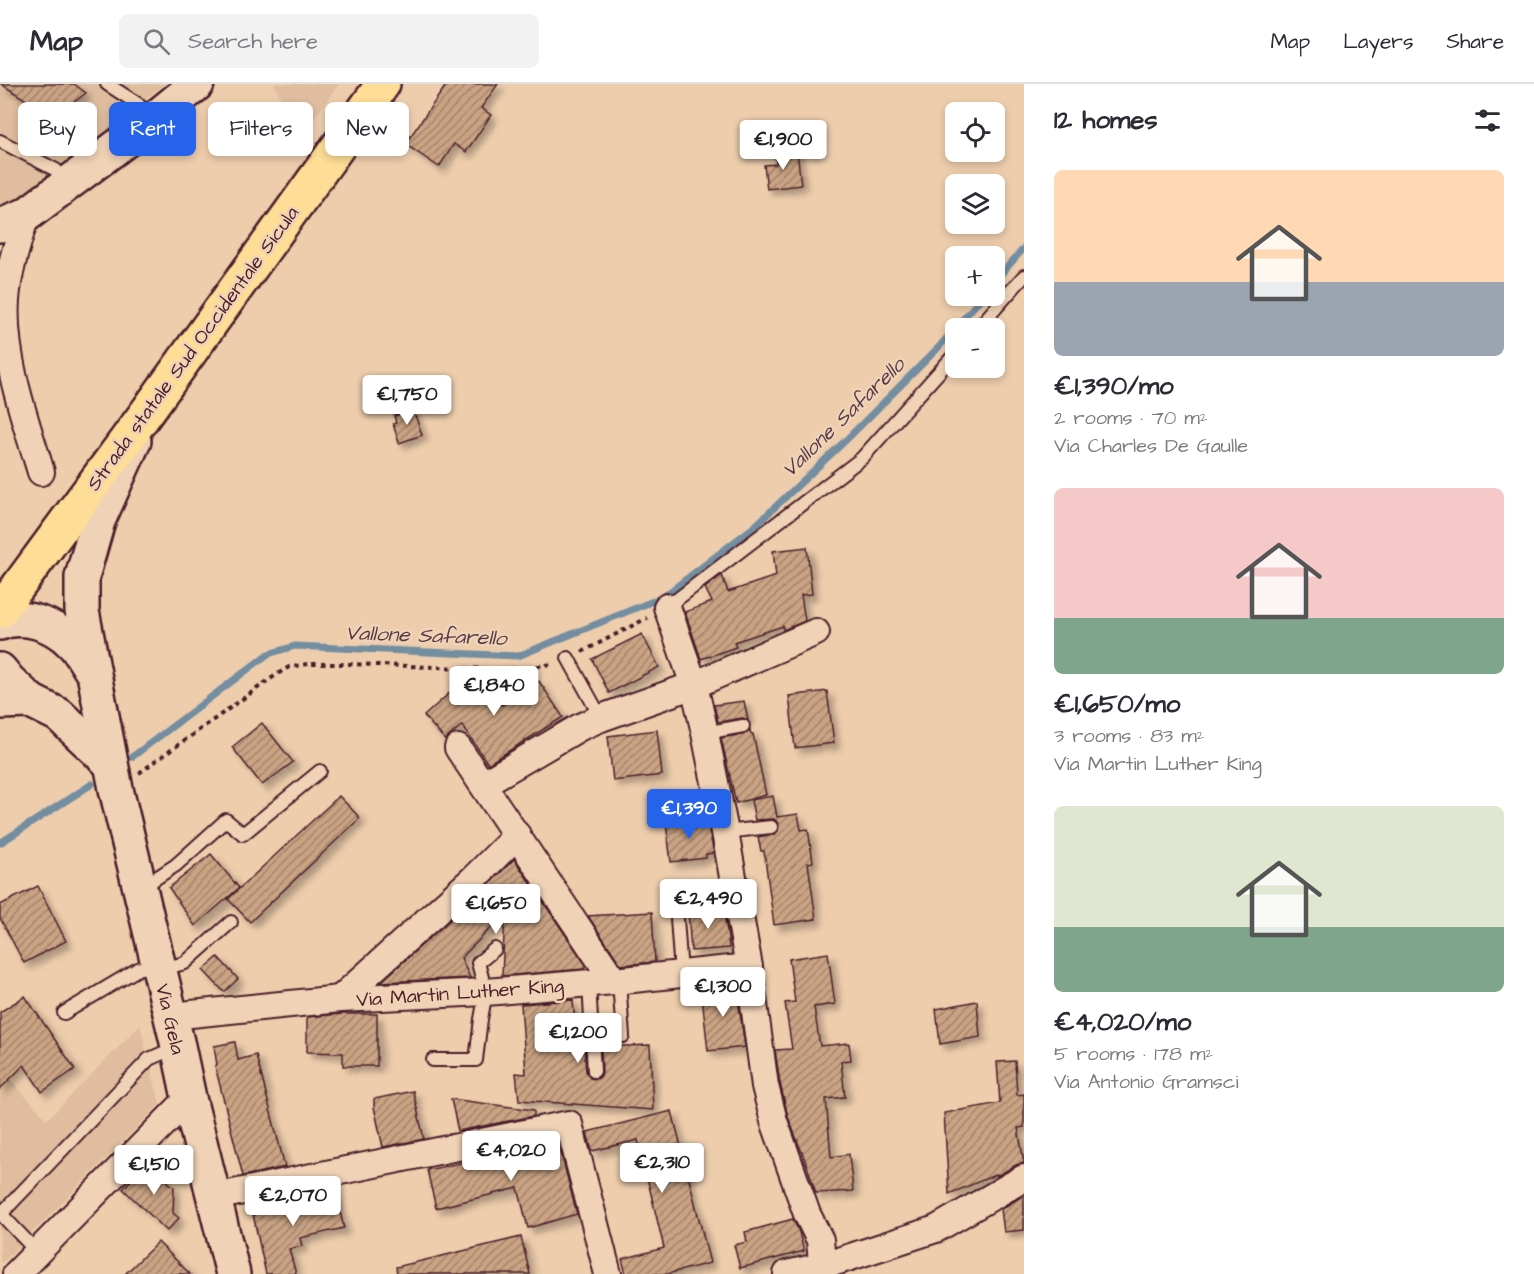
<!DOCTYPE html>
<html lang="en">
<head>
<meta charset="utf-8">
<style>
	:root { --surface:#fff; --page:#f2f2f3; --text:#2b2b33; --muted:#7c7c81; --line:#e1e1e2; --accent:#2563eb }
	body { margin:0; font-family:"Architects Daughter",sans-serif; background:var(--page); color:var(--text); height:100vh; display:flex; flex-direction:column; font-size:22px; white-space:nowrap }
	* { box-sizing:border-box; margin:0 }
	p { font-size:20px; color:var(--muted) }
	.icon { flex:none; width:33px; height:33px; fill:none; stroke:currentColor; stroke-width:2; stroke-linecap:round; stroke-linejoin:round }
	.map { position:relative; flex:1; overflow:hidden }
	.side { display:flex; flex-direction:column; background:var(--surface); width:510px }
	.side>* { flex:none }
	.top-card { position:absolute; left:18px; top:18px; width:570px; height:54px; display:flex; gap:12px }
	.controls { position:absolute; left:945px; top:18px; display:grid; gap:12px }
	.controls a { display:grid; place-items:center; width:60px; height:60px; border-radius:9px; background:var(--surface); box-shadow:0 3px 9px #0003; font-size:30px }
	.price { position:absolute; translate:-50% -51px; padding:0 14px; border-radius:6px; background:#fff; color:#222; font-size:20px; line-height:39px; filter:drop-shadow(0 2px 3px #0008) }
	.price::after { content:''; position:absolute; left:50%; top:36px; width:18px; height:14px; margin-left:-9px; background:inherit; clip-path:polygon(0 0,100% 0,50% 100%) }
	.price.current { background:var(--accent); color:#fff }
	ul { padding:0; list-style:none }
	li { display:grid; align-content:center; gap:12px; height:318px; padding:0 30px }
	li span { display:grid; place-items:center; height:186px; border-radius:9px; color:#555 }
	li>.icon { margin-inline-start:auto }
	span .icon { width:108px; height:108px; fill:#fffc; stroke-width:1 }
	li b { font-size:26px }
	h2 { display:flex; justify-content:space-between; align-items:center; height:72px; padding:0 30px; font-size:26px }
	.pill { padding:0 21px; border-radius:9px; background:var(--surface); box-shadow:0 3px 9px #0003; font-size:21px; line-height:54px }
	.pill.current { background:var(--accent); color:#fff }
	header { display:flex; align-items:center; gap:36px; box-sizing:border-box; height:84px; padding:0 30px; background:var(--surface); border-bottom:2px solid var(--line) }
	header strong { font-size:28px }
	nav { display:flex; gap:33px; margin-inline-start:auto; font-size:21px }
	.search { width:420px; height:54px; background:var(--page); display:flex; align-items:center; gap:15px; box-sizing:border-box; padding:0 21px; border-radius:9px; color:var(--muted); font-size:22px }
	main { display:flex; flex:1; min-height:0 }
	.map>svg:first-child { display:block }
	.built { fill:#dfbd9e }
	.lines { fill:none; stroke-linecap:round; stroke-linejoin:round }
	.stream { stroke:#738da1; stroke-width:7 }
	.building { fill:url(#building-hatch); stroke:#4a1f2b; stroke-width:1.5; filter:url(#shadow) }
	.lane-casing { stroke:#4a1f2b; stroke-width:16 }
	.street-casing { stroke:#4a1f2b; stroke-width:30 }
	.secondary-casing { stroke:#4a1f2b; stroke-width:38 }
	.primary-casing { stroke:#4a1f2b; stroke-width:38 }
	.path { stroke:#4a1f2b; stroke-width:4; stroke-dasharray:4.5 4.5; stroke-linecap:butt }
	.lane { stroke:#f0d3b6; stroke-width:12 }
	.street { stroke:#f0d3b6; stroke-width:26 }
	.secondary { stroke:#f0d3b6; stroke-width:33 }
	.primary { stroke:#fedd96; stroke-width:33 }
	.labels { text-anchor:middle; stroke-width:5; stroke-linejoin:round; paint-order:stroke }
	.street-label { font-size:20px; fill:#4a1f2b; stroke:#f0d3b6 }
	.water-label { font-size:21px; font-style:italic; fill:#543a49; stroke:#f0d3b6 }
</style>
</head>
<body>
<header>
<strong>Map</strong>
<div class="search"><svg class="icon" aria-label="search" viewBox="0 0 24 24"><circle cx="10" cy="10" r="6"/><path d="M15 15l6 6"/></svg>Search here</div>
<nav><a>Map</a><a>Layers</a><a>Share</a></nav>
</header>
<main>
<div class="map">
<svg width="1024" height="1190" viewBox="0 0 1024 1190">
	<defs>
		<pattern id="building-hatch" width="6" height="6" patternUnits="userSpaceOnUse" patternTransform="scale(1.5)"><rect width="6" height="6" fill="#c9a383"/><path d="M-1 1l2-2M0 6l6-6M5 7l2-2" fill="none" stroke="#a5846b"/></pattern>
		<filter id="shadow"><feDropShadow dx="5.5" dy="5.5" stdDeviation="3" flood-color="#0004"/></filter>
	</defs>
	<rect width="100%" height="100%" fill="#edcdac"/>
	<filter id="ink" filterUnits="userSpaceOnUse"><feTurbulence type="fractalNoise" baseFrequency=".0167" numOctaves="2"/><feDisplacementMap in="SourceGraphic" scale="12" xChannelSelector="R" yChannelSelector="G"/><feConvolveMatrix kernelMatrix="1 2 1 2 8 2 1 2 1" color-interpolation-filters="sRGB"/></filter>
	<g filter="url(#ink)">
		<g class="built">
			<path d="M0,0H165L138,20L81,71L56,86L26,115L0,124Z"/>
			<path d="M274,0H339L300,53Z"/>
			<path d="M140,941L160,1020L2,1179L0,1177V984L47,1036Z"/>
		</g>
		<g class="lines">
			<g class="stream">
				<path d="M994,198L1024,164"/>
				<path d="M132,673L268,570L295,562L518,572L663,513L755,442L846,356L938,264L983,212"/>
				<path d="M0,759L92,700"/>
			</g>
		</g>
		<g class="building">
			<path d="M1,0H74L86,9L50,36L30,21L31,19Z"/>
			<path d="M447,0H498L481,24L491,31L466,68L454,60L439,83L405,60Z"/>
			<path d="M797,67L801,101L767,105L764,81L776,80L775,69Z"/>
			<path d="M413,325L422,351L399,359L393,340L396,339L394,332Z"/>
			<path d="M807,463L812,510L801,511L805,537L783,546V542L734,558L736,563L701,575L685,528L712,518L705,504L722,491L728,508L776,492L773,467Z"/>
			<path d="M642,550L659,583L609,609L592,575Z"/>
			<path d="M469,595L477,604L483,600L502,621L539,597L563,633L488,680L462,641L445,656L424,632L464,596L466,597Z"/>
			<path d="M827,607L834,659L795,664L789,612Z"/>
			<path d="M744,617L748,636L742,634L718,638L714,621Z"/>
			<path d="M262,639L293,678L262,701L232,663Z"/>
			<path d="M657,646L662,691L613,697L608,652Z"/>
			<path d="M750,646L751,650H753L766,711L736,719L721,654L744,650Z"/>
			<path d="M339,712L360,734L250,838L228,815Z"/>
			<path d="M773,712L777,733L798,730L801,746L808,745L813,778L808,779L816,835L774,841L764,767H761L758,753L775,750L778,747L779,742L777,738L774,735L755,736L751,716Z"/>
			<path d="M701,735L702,738L707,737L714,769L706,770V774L671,778L666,739Z"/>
			<path d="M211,770L239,804L195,842L169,804Z"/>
			<path d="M514,775L586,881L584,885L502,892L505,830L461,874L470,894L381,898L483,806Z"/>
			<path d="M38,802L66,857L24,879L0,834V821Z"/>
			<path d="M723,825L727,847L729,864L691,867L688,827Z"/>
			<path d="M652,828L655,878L621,881L588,832Z"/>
			<path d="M828,869L835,920L814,923L820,962L849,959L851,976L841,977L845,1013L826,1015L831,1073L849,1070L853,1107L816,1109L805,1076L788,1033L780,999L775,966L792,965L785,919L795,918L789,875Z"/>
			<path d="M218,873L238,895L224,908L203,886Z"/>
			<path d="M736,901L745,963L708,967L701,904Z"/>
			<path d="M25,912L75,985L42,1008L24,981L0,1005V928Z"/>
			<path d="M573,916L577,964H584L586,987L590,994L595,995L599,994L602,990L601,963L650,961L653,1026L519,1016L516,989L526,990L521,920Z"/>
			<path d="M977,917L980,953L940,960L936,925Z"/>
			<path d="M342,930H377V982H343V969L307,968V933Z"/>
			<path d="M235,958L238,976L256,971L285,1083L243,1092L215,982L217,981L214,962Z"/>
			<path d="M1015,977L1017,1011L1024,1010V1043L1018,1044L1024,1079L1016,1081L997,1092V1090L949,1110L944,1029L1000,1019L997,978Z"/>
			<path d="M413,1007L424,1055L383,1063L374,1023V1015Z"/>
			<path d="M451,1015L534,1026V1032L458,1047Z"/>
			<path d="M672,1027L710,1179L667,1190H626L622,1175L664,1164L638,1056L592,1067L587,1048Z"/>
			<path d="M558,1058L577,1130L528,1144L518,1104L436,1124L427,1086Z"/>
			<path d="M147,1079L174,1103L173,1129L179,1134L167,1147L123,1105Z"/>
			<path d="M335,1107L344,1144L300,1154L302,1162L289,1165L296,1190H266L251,1121L292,1112L293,1116Z"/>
			<path d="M1024,1111V1146L1004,1148L1001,1125Z"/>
			<path d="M793,1135L799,1148L804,1167L740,1184L734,1161L747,1158L745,1148Z"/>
			<path d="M521,1153L530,1190H397L396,1183Z"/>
			<path d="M158,1158L190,1190H125Z"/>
		</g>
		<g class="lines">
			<defs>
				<g id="lane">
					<path d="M107,0L138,20L148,36"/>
					<path d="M0,57L56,86L64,102"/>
					<path d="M978,244L1024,192"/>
					<path d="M667,523L862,374L956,269"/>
					<path d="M568,574L601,634"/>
					<path d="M705,649L743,642"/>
					<path d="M725,748L771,743"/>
					<path d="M141,804L176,781L226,736L243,750L320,687"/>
					<path d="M677,834L681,890"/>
					<path d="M162,885L185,879L231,838"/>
					<path d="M619,897L623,952"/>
					<path d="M589,899L594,987"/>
					<path d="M64,929L138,885L158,878"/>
					<path d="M433,976H476L481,935L486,908L478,879L495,865"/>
					<path d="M0,1129L1,1130L149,975L177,963"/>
					<path d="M1,1130L38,1169"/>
				</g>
				<g id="street">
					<path d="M26,131C18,158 8,187 6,216C2,272 25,335 41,388"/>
					<path d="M667,523L694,601L705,649L725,748L749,883L765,1002L774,1037L807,1130L820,1156L823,1190"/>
					<path d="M458,664L614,897"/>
					<path d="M483,700L580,643L601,634L694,601L816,548"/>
					<path d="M340,915L473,795L517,751"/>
					<path d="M171,932L340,915L486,908L614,897L749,883"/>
					<path d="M214,1113L569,1040L608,1190"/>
					<path d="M16,1190L189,1014"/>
					<path d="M787,1190L823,1182L936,1145L1024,1094"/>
				</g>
				<g id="secondary">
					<path d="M0,141L26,131L150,38L197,0"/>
					<path d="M134,357L98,437L82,493V527L116,705L178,962L189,1014L233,1190"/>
					<path d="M0,539C25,530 53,540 71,558C79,565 85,577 91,586"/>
					<path d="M0,586L9,597L31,617"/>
					<path d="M0,618L31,617L59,631L110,679"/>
				</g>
				<path id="primary" d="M0,527L149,325L383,0"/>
			</defs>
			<use href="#lane" class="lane-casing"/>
			<use href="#street" class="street-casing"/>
			<use href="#secondary" class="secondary-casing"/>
			<use href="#primary" class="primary-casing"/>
			<g class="path">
				<path d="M582,568L647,534"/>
				<path d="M139,689L276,591L289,583L308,580H350L491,585L524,584L553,580"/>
			</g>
			<use href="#lane" class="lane"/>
			<use href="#street" class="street"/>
			<use href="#secondary" class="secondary"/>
			<use href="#primary" class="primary"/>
		</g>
	</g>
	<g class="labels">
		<g class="street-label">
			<text transform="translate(192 264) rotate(-54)" y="7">Strada statale Sud Occidentale Sicula</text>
			<text transform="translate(460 908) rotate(-4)" y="7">Via Martin Luther King</text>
			<text transform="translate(171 935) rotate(77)" y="7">Via Gela</text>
		</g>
		<g class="water-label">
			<text transform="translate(843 333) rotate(-44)" y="7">Vallone Safarello</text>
			<text transform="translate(426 551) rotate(2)" y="7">Vallone Safarello</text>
		</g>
	</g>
</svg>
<div class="controls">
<a><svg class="icon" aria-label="locate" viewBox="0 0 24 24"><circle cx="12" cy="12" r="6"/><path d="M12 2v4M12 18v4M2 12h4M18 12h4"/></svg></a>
<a><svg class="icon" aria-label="layers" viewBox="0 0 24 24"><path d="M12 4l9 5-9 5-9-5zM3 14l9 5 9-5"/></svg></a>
<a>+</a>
<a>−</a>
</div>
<b class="price" style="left:783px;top:87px">€1,900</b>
<b class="price" style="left:407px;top:342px">€1,750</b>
<b class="price" style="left:494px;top:633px">€1,840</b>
<b class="price current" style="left:689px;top:756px">€1,390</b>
<b class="price" style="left:708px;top:846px">€2,490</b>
<b class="price" style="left:496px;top:851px">€1,650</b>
<b class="price" style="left:723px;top:934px">€1,300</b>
<b class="price" style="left:578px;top:980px">€1,200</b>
<b class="price" style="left:511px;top:1098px">€4,020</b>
<b class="price" style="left:662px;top:1110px">€2,310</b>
<b class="price" style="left:154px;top:1112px">€1,510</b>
<b class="price" style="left:293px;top:1143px">€2,070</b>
<div class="top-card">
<a class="pill">Buy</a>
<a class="pill current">Rent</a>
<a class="pill">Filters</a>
<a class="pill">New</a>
</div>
</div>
<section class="side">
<h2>12 homes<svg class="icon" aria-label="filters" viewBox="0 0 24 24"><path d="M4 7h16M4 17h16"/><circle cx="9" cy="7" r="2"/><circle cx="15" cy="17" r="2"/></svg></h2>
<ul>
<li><span style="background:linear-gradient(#ffd9b3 60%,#9aa5b1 0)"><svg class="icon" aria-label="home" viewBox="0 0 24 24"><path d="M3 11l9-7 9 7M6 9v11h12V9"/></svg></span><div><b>€1,390/mo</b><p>2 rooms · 70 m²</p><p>Via Charles De Gaulle</p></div></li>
<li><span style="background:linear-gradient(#f6c9c9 70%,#7fa58c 0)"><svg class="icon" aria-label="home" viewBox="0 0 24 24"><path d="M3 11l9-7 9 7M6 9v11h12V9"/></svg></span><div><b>€1,650/mo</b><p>3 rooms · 83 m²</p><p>Via Martin Luther King</p></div></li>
<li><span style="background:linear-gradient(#dfe7d0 65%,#7fa58c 0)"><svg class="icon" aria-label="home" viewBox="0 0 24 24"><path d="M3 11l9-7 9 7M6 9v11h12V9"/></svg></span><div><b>€4,020/mo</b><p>5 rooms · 178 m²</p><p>Via Antonio Gramsci</p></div></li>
</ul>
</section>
</main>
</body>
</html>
